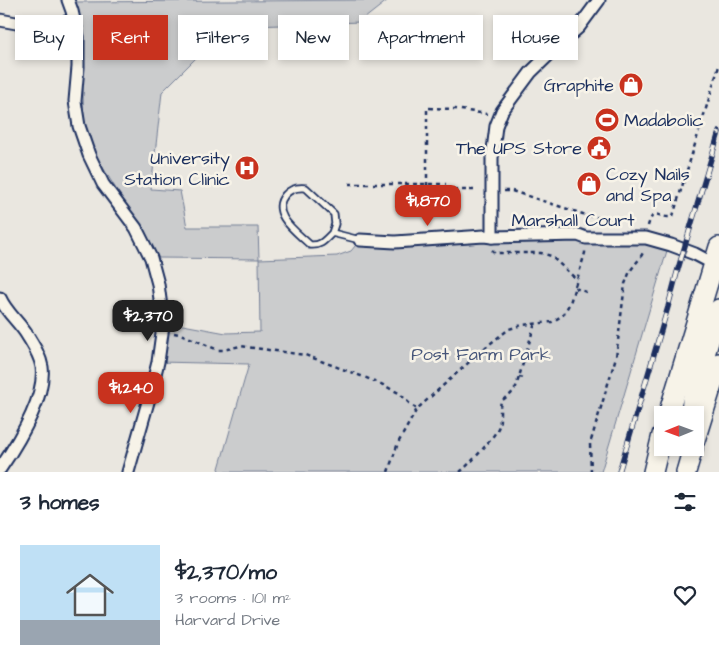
<!DOCTYPE html>
<html lang="en">
<head>
<meta charset="utf-8">
<style>
	:root { --surface:#fff; --page:#f2f2f3; --text:#1f2937; --muted:#747a83; --line:#e0e1e3; --accent:#c8321e }
	body { margin:0; font-family:"Architects Daughter",sans-serif; background:var(--page); color:var(--text); height:100vh; display:flex; flex-direction:column; font-size:19px; white-space:nowrap }
	* { box-sizing:border-box; margin:0 }
	p { font-size:16px; color:var(--muted) }
	.icon { flex:none; width:28px; height:28px; fill:none; stroke:currentColor; stroke-width:2; stroke-linecap:round; stroke-linejoin:round }
	.map { position:relative; height:472px; overflow:hidden }
	.side { display:flex; flex-direction:column; background:var(--surface); flex:1 }
	.side>* { flex:none }
	.hud { position:absolute; left:15px; top:15px; width:690px; height:45px; display:flex; gap:10px }
	.needle { width:32px; rotate:269deg }
	.tools { position:absolute; left:654px; top:406px; display:grid; gap:10px }
	.tools a { display:grid; place-items:center; width:50px; height:50px; border-radius:0px; background:var(--surface); box-shadow:0 2px 8px #0003; font-size:25px }
	.price { position:absolute; translate:-50% -42px; padding:0 11px; border-radius:10px; background:var(--accent); color:#fff; font-size:16px; line-height:32px; filter:drop-shadow(0 1px 2px #0008) }
	.price::after { content:''; position:absolute; left:50%; top:30px; width:15px; height:11px; margin-left:-8px; background:inherit; clip-path:polygon(0 0,100% 0,50% 100%) }
	.price.current { background:#222; color:#fff }
	ul { padding:0; list-style:none }
	li { display:flex; align-items:center; gap:15px; height:125px; padding:0 20px }
	li+li { border-top:1px solid var(--line) }
	li span { display:grid; place-items:center; flex:none; width:140px; height:100px; border-radius:0px; color:#555 }
	li>.icon { margin-inline-start:auto }
	span .icon { width:60px; height:60px; fill:#fffc; stroke-width:1 }
	li b { font-size:21px }
	h2 { display:flex; justify-content:space-between; align-items:center; height:60px; padding:0 20px; font-size:21px }
	.chip { padding:0 18px; border-radius:0px; background:var(--surface); box-shadow:0 2px 8px #0003; font-size:18px; line-height:45px }
	.chip.current { background:var(--accent); color:#fff }
	.map>svg:first-child { display:block }
	.green { fill:#cbcccd; stroke:#737e96 }
	.lines { fill:none; stroke-linecap:round; stroke-linejoin:round }
	.service-casing { stroke:#1b2f5e; stroke-width:9 }
	.minor-casing { stroke:#1b2f5e; stroke-width:15 }
	.primary-casing { stroke:#1b2f5e; stroke-width:22 }
	.path { stroke:#1b2f5e; stroke-width:2.5; stroke-dasharray:4 4; stroke-linecap:butt }
	.service { stroke:#f7f3e8; stroke-width:5.5 }
	.minor { stroke:#f7f3e8; stroke-width:11 }
	.primary { stroke:#f7f3e8; stroke-width:19 }
	.rail-casing { stroke:#1b2f5e; stroke-width:5.5 }
	.rail { stroke:#f7f3e8; stroke-width:4; stroke-dasharray:11; stroke-linecap:butt }
	.labels { text-anchor:middle; stroke-width:5; stroke-linejoin:round; paint-order:stroke }
	.poi-label { font-size:18px; fill:#1b2f5e; stroke:#f7f3e8; text-anchor:end }
	.street-label { font-size:18px; fill:#1b2f5e; stroke:#f7f3e8 }
	.park-label { font-size:18px; fill:#47567a; stroke:#f7f3e8 }
</style>
</head>
<body>
<div class="map">
<svg width="719" height="472" viewBox="0 0 719 472">
	<rect width="100%" height="100%" fill="#eae7e0"/>
	<filter id="ink" filterUnits="userSpaceOnUse"><feTurbulence type="fractalNoise" baseFrequency=".02" numOctaves="2"/><feDisplacementMap in="SourceGraphic" scale="10" xChannelSelector="R" yChannelSelector="G"/><feConvolveMatrix kernelMatrix="1 2 1 2 8 2 1 2 1" color-interpolation-filters="sRGB"/></filter>
	<g filter="url(#ink)">
		<path class="green" d="M388,0L360,22L227,27L162,92L151,189L180,191L187,227H258L259,259L337,256L351,251L360,240L484,236L669,244L601,472H218L249,364L158,362L163,326L172,323L226,333L260,332L259,259L158,258L99,161L84,128L81,23L74,2Z"/>
		<g class="lines">
			<defs>
				<path id="service" d="M332,233L335,224L334,214L306,188C298,187 291,188 285,195C269,214 298,233 310,245C321,246 325,240 332,233L360,240"/>
				<g id="minor">
					<path d="M68,0L72,11L78,37V67L75,101L79,126L89,155L103,184L136,228L151,258L158,284L161,307L163,326L158,362L148,402L128,472"/>
					<path d="M0,20L27,25H47L74,21"/>
					<path d="M492,237V158L496,126L502,111L531,72L564,40L579,27L599,0"/>
					<path d="M360,240L395,242L484,236L492,237L578,235L586,238H646L671,245L695,254L714,264"/>
					<path d="M0,298C6,312 19,322 27,335C33,345 40,355 42,367C46,398 17,444 0,469"/>
				</g>
				<g id="primary">
					<path d="M668,415L719,247"/>
					<path d="M691,415L692,401L694,390L719,309"/>
					<path d="M695,440L719,363"/>
					<path d="M653,472L662,435"/>
					<path d="M686,472L693,448"/>
				</g>
			</defs>
			<use href="#service" class="service-casing"/>
			<use href="#minor" class="minor-casing"/>
			<use href="#primary" class="primary-casing"/>
			<g class="path">
				<path d="M349,184H446"/>
				<path d="M446,190H477"/>
				<path d="M504,191H512L583,214L615,222"/>
				<path d="M427,202V108L455,109L487,114"/>
				<path d="M586,226L588,215"/>
				<path d="M648,226C654,204 660,221 673,216L719,66"/>
				<path d="M492,250L495,253H541L551,256L577,280"/>
				<path d="M575,288L589,293"/>
				<path d="M174,333L180,334L188,337L218,350H224L240,346L305,355L377,382L399,393L410,404L417,409"/>
				<path d="M519,377L524,378"/>
				<path d="M388,472L398,443L417,409L487,346L509,329L522,325L552,322L563,315L570,303L585,253V249"/>
				<path d="M460,472C470,464 495,437 499,426C501,418 499,410 501,401L511,394L516,387L535,323"/>
				<path d="M591,472L590,444L616,357L625,284L630,271L640,258L644,251"/>
			</g>
			<use href="#service" class="service"/>
			<use href="#minor" class="minor"/>
			<use href="#primary" class="primary"/>
			<defs>
				<path id="rail" d="M619,472L668,307L678,269L719,132"/>
			</defs>
			<use href="#rail" class="rail-casing"/>
			<use href="#rail" class="rail"/>
		</g>
	</g>
	<defs>
		<symbol id="shop-disc" viewBox="-11 -11 22 22"><circle r="9.5" fill="#c8321e" stroke="#f7f3e8"/><path d="M-5-2.5h2.3a2.7 3.5 0 0 1 5.4 0H5L5.5 6h-11ZM-1.5-2.5h3a1.5 2.3 0 0 0-3 0Z" fill="#fff"/></symbol>
		<symbol id="stadium-disc" viewBox="-11 -11 22 22"><circle r="9.5" fill="#c8321e" stroke="#f7f3e8"/><path d="M0-5a6.5 5 0 1 0 0 10a6.5 5 0 1 0 0-10ZM-3.5-1.8h7v3.6h-7Z" fill="#fff"/></symbol>
		<symbol id="civic-disc" viewBox="-11 -11 22 22"><circle r="9.5" fill="#c8321e" stroke="#f7f3e8"/><path d="M-.6-6.5H3V-4.5H.6V-3L4-1V1h2V6H-6V1h2V-1L-.6-3ZM-1.2 2.5V6h2.4V2.5Z" fill="#fff"/></symbol>
		<symbol id="hospital-disc" viewBox="-11 -11 22 22"><circle r="9.5" fill="#c8321e" stroke="#f7f3e8"/><path d="M-5-5h3v3.5h4V-5h3V5h-3V1.5h-4V5h-3Z" fill="#fff"/></symbol>
	</defs>
	<g fill-rule="evenodd">
		<use href="#shop-disc" x="617" y="71" width="28" height="28"/>
		<use href="#stadium-disc" x="593" y="106" width="28" height="28"/>
		<use href="#civic-disc" x="585" y="134" width="28" height="28"/>
		<use href="#hospital-disc" x="233" y="154" width="28" height="28"/>
		<use href="#shop-disc" x="575" y="170" width="28" height="28"/>
	</g>
	<g class="labels">
		<g class="poi-label">
			<text x="614" y="91">Graphite</text>
			<text x="624" y="126" text-anchor="start">Madabolic</text>
			<text x="582" y="154">The UPS Store</text>
			<text x="230" y="164">University<tspan x="230" dy="21">Station Clinic</tspan></text>
			<text x="606" y="180" text-anchor="start">Cozy Nails<tspan x="606" dy="21">and Spa</tspan></text>
		</g>
		<g class="street-label">
			<text x="573" y="226">Marshall Court</text>
		</g>
		<g class="park-label">
			<text x="481" y="360">Post Farm Park</text>
		</g>
	</g>
</svg>
<div class="tools">
<a><svg class="needle" viewBox="-14 -14 28 28"><path d="M0-13l5 13h-10z" fill="#e53935"/><path d="M0 13l5-13h-10z" fill="#747a83"/></svg></a>
</div>
<b class="price" style="left:428px;top:227px">$1,870</b>
<b class="price current" style="left:148px;top:342px">$2,370</b>
<b class="price" style="left:131px;top:414px">$1,240</b>
<div class="hud">
<a class="chip">Buy</a>
<a class="chip current">Rent</a>
<a class="chip">Filters</a>
<a class="chip">New</a>
<a class="chip">Apartment</a>
<a class="chip">House</a>
</div>
</div>
<section class="side">
<h2>3 homes<svg class="icon" aria-label="filters" viewBox="0 0 24 24"><path d="M4 7h16M4 17h16"/><circle cx="9" cy="7" r="2"/><circle cx="15" cy="17" r="2"/></svg></h2>
<ul>
<li><span style="background:linear-gradient(#bfe0f5 75%,#9aa5b1 0)"><svg class="icon" aria-label="home" viewBox="0 0 24 24"><path d="M3 11l9-7 9 7M6 9v11h12V9"/></svg></span><div><b>$2,370/mo</b><p>3 rooms · 101 m²</p><p>Harvard Drive</p></div><svg class="icon" aria-label="heart" viewBox="0 0 24 24"><path d="M12 20l-8-8c-3-5 5-10 8-4 3-6 11-1 8 4z"/></svg></li>
</ul>
</section>
</body>
</html>
